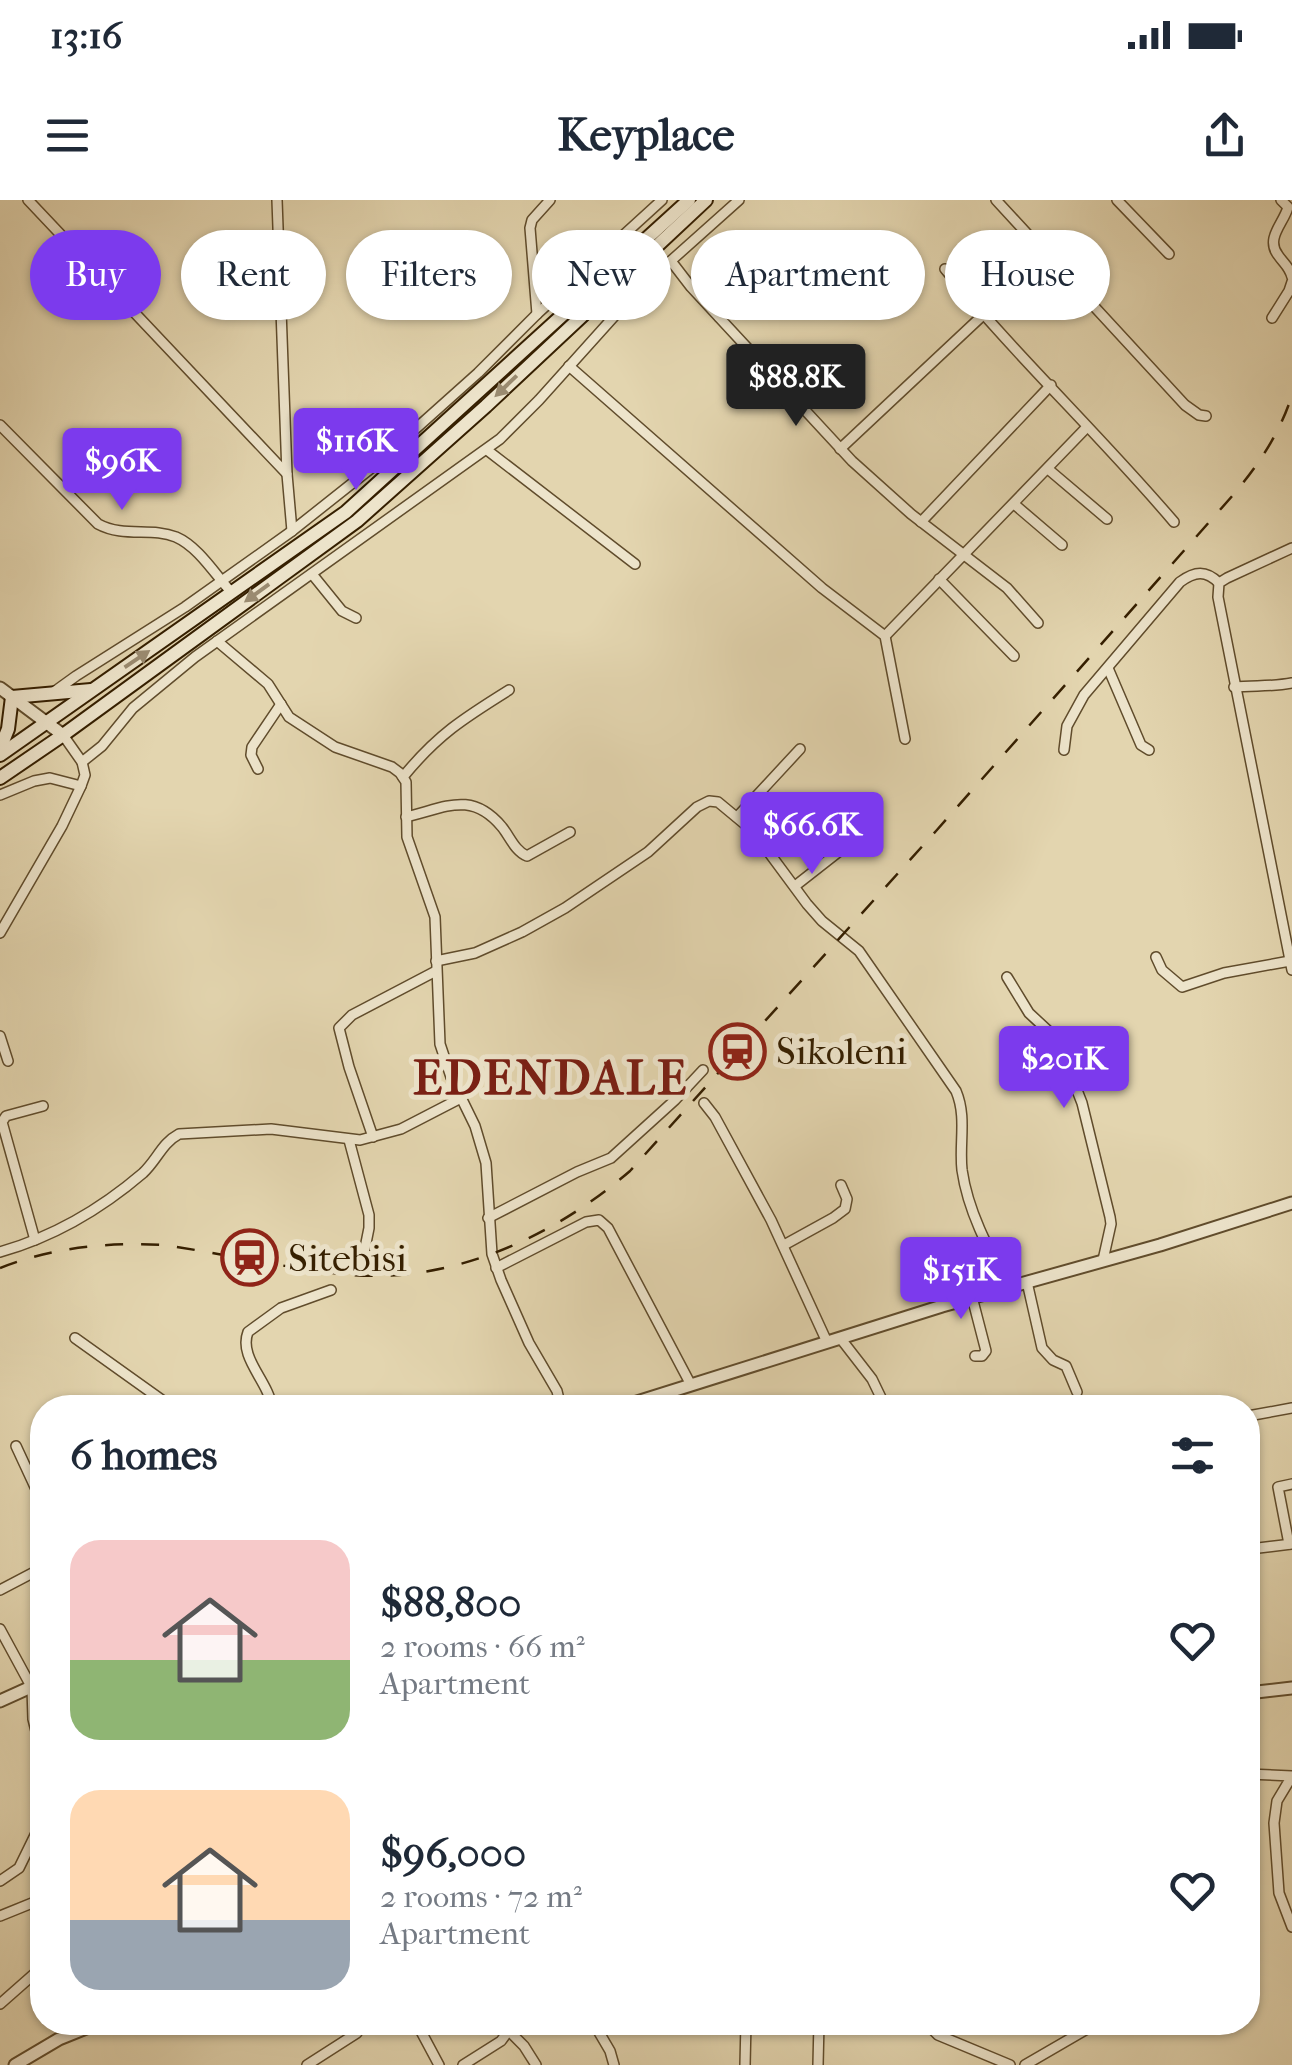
<!DOCTYPE html>
<html lang="en">
<head>
<meta charset="utf-8">
<style>
	:root { --surface:#fff; --page:#f6f6f7; --text:#1f2937; --muted:#747a83; --accent:#7c3aed }
	body { margin:0; font-family:"IM FELL French Canon",serif; background:var(--page); color:var(--text); height:100vh; display:flex; flex-direction:column; font-size:38px; white-space:nowrap }
	* { box-sizing:border-box; margin:0 }
	p { font-size:32px; color:var(--muted) }
	.icon { flex:none; width:55px; height:55px; fill:none; stroke:currentColor; stroke-width:2; stroke-linecap:round; stroke-linejoin:round }
	.map { position:relative; flex:1; overflow:hidden }
	.side { position:absolute; left:30px; top:1195px; width:1230px; height:640px; display:flex; flex-direction:column; background:var(--surface); border-radius:40px; box-shadow:0 2px 8px #0004 }
	.side>* { flex:none }
	.hud { position:absolute; left:30px; top:30px; width:1232px; height:90px; display:flex; gap:20px }
	.price { position:absolute; translate:-50% -85px; padding:0 22px; border-radius:10px; background:var(--accent); color:#fff; font-size:32px; line-height:65px; filter:drop-shadow(0 2px 5px #0008) }
	.price::after { content:''; position:absolute; left:50%; top:60px; width:30px; height:22px; margin-left:-15px; background:inherit; clip-path:polygon(0 0,100% 0,50% 100%) }
	.price.active { background:#222; color:#fff }
	ul { padding:0; list-style:none }
	li { display:flex; align-items:center; gap:30px; height:250px; padding:0 40px }
	li span { display:grid; place-items:center; flex:none; width:280px; height:200px; border-radius:30px; color:#555 }
	li>.icon { margin-inline-start:auto }
	span .icon { width:120px; height:120px; fill:#fffc; stroke-width:1 }
	li b { font-size:42px }
	h2 { display:flex; justify-content:space-between; align-items:center; height:120px; padding:0 40px; font-size:42px }
	.tag { padding:0 35px; border-radius:45px; background:var(--surface); box-shadow:0 2px 8px #0004; font-size:35px; line-height:90px }
	.tag.active { background:var(--accent); color:#fff }
	.status { display:flex; justify-content:space-between; align-items:center; height:70px; padding:0 50px; background:var(--surface); direction:ltr }
	.status svg { height:28px; fill:currentColor }
	header { display:flex; justify-content:space-between; align-items:center; height:130px; padding:0 40px; background:var(--surface); font-size:45px; font-weight:700 }
	.map>svg:first-child { display:block }
	.lines { fill:none; stroke-linecap:round; stroke-linejoin:round }
	.minor-casing { stroke:#604c2c; stroke-width:12 }
	.tertiary-casing { stroke:#604c2c; stroke-width:15 }
	.secondary-casing { stroke:#351f00; stroke-width:16 }
	.minor { stroke:#ede4cb; stroke-width:9 }
	.tertiary { stroke:#ede4cb; stroke-width:11 }
	.secondary { stroke:#ede4cb; stroke-width:12 }
	.rail { stroke:#351f00; stroke-width:2.5; stroke-dasharray:18 18; stroke-linecap:butt }
	.oneway { fill:#9a8b70 }
	.labels { text-anchor:middle; stroke-width:10; stroke-linejoin:round; paint-order:stroke }
	.poi-label { font-size:38px; fill:#351f00; stroke:#ede4cb; text-anchor:start }
	.district-label { font-size:48px; font-weight:bold; letter-spacing:2.5px; fill:#7a1f14; stroke:#ede4cb }
</style>
</head>
<body>
<div class="status"><b>13:16</b><svg viewBox="0 0 49 12"><path d="M0 12V9h3v3zM5 12V6h3v6zM10 12V3h3v9zM15 12V0h3v12zM26 1h20v11H26zM47 4h2v5h-2z"/></svg></div>
<header><svg class="icon" aria-label="menu" viewBox="0 0 24 24"><path d="M4 6h16M4 12h16M4 18h16"/></svg>Keyplace<svg class="icon" aria-label="share" viewBox="0 0 24 24"><path d="M12 15V3M7 8l5-5 5 5M5 13v7h14v-7"/></svg></header>
<div class="map">
<svg width="1292" height="1865" viewBox="0 0 1292 1865">
	<rect width="100%" height="100%" fill="#e3d5af"/>
	<filter id="stains"><feTurbulence type="fractalNoise" baseFrequency=".002" numOctaves="4"/><feColorMatrix values="0 0 0 0 .2 0 0 0 0 .09 0 0 0 0 .02 0 0 0 .5 -.17"/></filter>
	<radialGradient id="worn" r=".72"><stop offset=".6" stop-color="#630" stop-opacity="0"/><stop offset="1" stop-color="#630" stop-opacity=".3"/></radialGradient>
	<g class="lines">
		<defs>
			<g id="minor">
				<path d="M28,0L287,274"/>
				<path d="M277,0L287,274L292,331"/>
				<path d="M996,0L1185,205L1199,215L1206,216"/>
				<path d="M1117,0L1169,54"/>
				<path d="M1281,0L1288,7C1284,23 1265,38 1278,55C1284,64 1289,66 1292,77"/>
				<path d="M671,61L691,87L852,261L911,314L1007,388L1038,423"/>
				<path d="M945,69C1017,157 1100,235 1174,322"/>
				<path d="M537,114L530,28L532,20L550,0"/>
				<path d="M719,117L798,48"/>
				<path d="M1272,118L1289,91L1292,82"/>
				<path d="M569,166L822,388L885,436L905,539"/>
				<path d="M0,225L98,324C124,338 151,327 176,337C199,347 216,376 232,393"/>
				<path d="M840,249L983,115"/>
				<path d="M487,250L635,364"/>
				<path d="M1048,269L1107,319"/>
				<path d="M1014,304L1062,345"/>
				<path d="M921,322L1051,185"/>
				<path d="M1292,348L1227,378L1219,383L1218,397L1292,770"/>
				<path d="M312,374L342,411L356,418"/>
				<path d="M939,379L1014,456"/>
				<path d="M885,436L1087,227"/>
				<path d="M217,441L268,484L289,517L335,547L392,567L400,573L406,582L407,637L435,717L440,844L451,877L475,926L486,963L492,1054L501,1080L529,1143L557,1191L561,1208"/>
				<path d="M1108,468L1141,545L1149,550"/>
				<path d="M1234,487C1254,485 1272,487 1292,483"/>
				<path d="M51,494L76,476L185,407L292,331L374,266L478,173L537,114L662,0"/>
				<path d="M1064,550L1067,526L1084,495L1180,382C1195,371 1206,370 1219,383"/>
				<path d="M82,562L102,546L133,508L195,457L500,239L539,200L636,92L739,0"/>
				<path d="M258,569L251,555L252,547L281,504"/>
				<path d="M403,577C437,535 464,518 509,490"/>
				<path d="M0,595L34,581L50,578L81,586"/>
				<path d="M406,617C445,608 471,590 502,627C510,637 515,651 527,656L570,632"/>
				<path d="M737,617L800,549"/>
				<path d="M795,686L869,628"/>
				<path d="M0,733L62,626L81,586L85,575L82,562L63,535"/>
				<path d="M1156,757L1162,770L1182,787L1224,773L1290,761"/>
				<path d="M436,761L475,753L522,732L565,708L648,652L697,607L709,601L718,602L753,631L807,704L822,721L859,751L956,891C967,917 959,943 962,970C968,1012 989,1050 1009,1087"/>
				<path d="M1007,777L1029,813L1057,839L1082,903L1110,1017L1111,1024L1103,1060"/>
				<path d="M0,836L8,861"/>
				<path d="M704,903L715,917L771,1020L827,1142"/>
				<path d="M373,937L349,867L339,828L352,815L436,771"/>
				<path d="M349,940L369,1015V1028L363,1058"/>
				<path d="M488,1018L577,972L611,958L675,900L703,870"/>
				<path d="M35,1040L2,922L6,916L43,906"/>
				<path d="M784,1045L833,1018L845,1009L847,999L841,985"/>
				<path d="M0,1052C53,1037 101,1009 143,973C157,960 162,943 179,934L271,929L360,940L401,929L461,898"/>
				<path d="M496,1068L586,1022L599,1020L608,1028L691,1185"/>
				<path d="M1027,1082L1042,1148L1053,1160L1066,1166L1077,1192"/>
				<path d="M972,1097L986,1151L982,1156H975"/>
				<path d="M75,1138L173,1208"/>
				<path d="M841,1139L872,1179L886,1208"/>
				<path d="M272,1208C269,1181 238,1158 248,1132L281,1108L331,1090"/>
				<path d="M1248,1216L1292,1208"/>
				<path d="M16,1246L42,1302"/>
				<path d="M1289,1344L1278,1287L1292,1284"/>
				<path d="M1250,1349L1292,1344"/>
				<path d="M0,1390L42,1368"/>
				<path d="M0,1429L32,1488L33,1519L42,1555"/>
				<path d="M1248,1574L1292,1576L1277,1601L1274,1623L1279,1693L1292,1727"/>
				<path d="M0,1681L19,1668L42,1621"/>
				<path d="M0,1716L42,1699"/>
				<path d="M0,1804L42,1767"/>
				<path d="M416,1822L439,1865"/>
				<path d="M593,1822L610,1851L614,1865"/>
				<path d="M925,1822L938,1835L1010,1865"/>
				<path d="M510,1832L524,1846L536,1865"/>
				<path d="M307,1865L357,1833"/>
				<path d="M463,1865L501,1841L515,1822"/>
				<path d="M745,1865L746,1822"/>
				<path d="M818,1865L819,1822"/>
				<path d="M1025,1865L1099,1822"/>
			</g>
			<g id="tertiary">
				<path d="M0,488L63,535"/>
				<path d="M618,1208L942,1106L1160,1045L1292,1003"/>
				<path d="M1248,1493L1292,1488"/>
				<path d="M0,1501L42,1482"/>
				<path d="M15,1865L59,1839L101,1822"/>
			</g>
			<g id="secondary">
				<path d="M0,549L8,529L12,497L91,490"/>
				<path d="M0,555L346,312L689,0"/>
				<path d="M0,578L63,535L357,321L486,206L706,0"/>
			</g>
		</defs>
		<use href="#minor" class="minor-casing"/>
		<use href="#tertiary" class="tertiary-casing"/>
		<use href="#secondary" class="secondary-casing"/>
		<use href="#minor" class="minor"/>
		<use href="#tertiary" class="tertiary"/>
		<use href="#secondary" class="secondary"/>
		<path class="rail" d="M0,1068C53,1047 109,1042 165,1045C223,1054 282,1067 340,1074C447,1086 551,1039 630,971L936,631L1234,294C1259,264 1280,233 1292,195"/>
	</g>
	<defs><path id="oneway-solid" d="M-6-.8H1V-3.2L6.5 0L1 3.2V.8H-6Z" transform="scale(2.5)"/></defs>
	<g class="oneway">
		<use href="#oneway-solid" transform="translate(506 186) rotate(136)"/>
		<use href="#oneway-solid" transform="translate(257 393) rotate(144)"/>
		<use href="#oneway-solid" transform="translate(137 459) rotate(-34)"/>
	</g>
	<defs>
		<symbol id="station-ring" viewBox="-11 -11 22 22"><circle r="9.5" fill="#ede4cb" stroke="#8f2418" stroke-width="1.5"/><path d="M-3-6H3Q5-6 5-4V2Q5 4 3 4L4.5 6H3L1.5 4h-3L-3 6H-4.5L-3 4Q-5 4-5 2V-4Q-5-6-3-6ZM-3.5-4v3h7v-3ZM-3.5 1v1.5H-2V1ZM2 1v1.5H3.5V1Z" fill="#8f2418"/></symbol>
	</defs>
	<g fill-rule="evenodd">
		<use href="#station-ring" x="706" y="820" width="63" height="63"/>
		<use href="#station-ring" x="218" y="1026" width="63" height="63"/>
	</g>
	<g class="labels">
		<g class="poi-label">
			<text x="776" y="864">Sikoleni</text>
			<text x="288" y="1071">Sitebisi</text>
		</g>
		<g class="district-label">
			<text x="551" y="894">EDENDALE</text>
		</g>
	</g>
	<rect width="100%" height="100%" filter="url(#stains)"/>
	<rect width="100%" height="100%" fill="url(#worn)"/>
</svg>
<b class="price active" style="left:796px;top:229px">$88.8K</b>
<b class="price" style="left:356px;top:293px">$116K</b>
<b class="price" style="left:122px;top:313px">$96K</b>
<b class="price" style="left:812px;top:677px">$66.6K</b>
<b class="price" style="left:1064px;top:911px">$201K</b>
<b class="price" style="left:961px;top:1122px">$151K</b>
<div class="hud">
<a class="tag active">Buy</a>
<a class="tag">Rent</a>
<a class="tag">Filters</a>
<a class="tag">New</a>
<a class="tag">Apartment</a>
<a class="tag">House</a>
</div>
<section class="side">
<h2>6 homes<svg class="icon" aria-label="filters" viewBox="0 0 24 24"><path d="M4 7h16M4 17h16"/><circle cx="9" cy="7" r="2"/><circle cx="15" cy="17" r="2"/></svg></h2>
<ul>
<li><span style="background:linear-gradient(#f6c9c9 60%,#8fb573 0)"><svg class="icon" aria-label="home" viewBox="0 0 24 24"><path d="M3 11l9-7 9 7M6 9v11h12V9"/></svg></span><div><b>$88,800</b><p>2 rooms · 66 m²</p><p>Apartment</p></div><svg class="icon" aria-label="heart" viewBox="0 0 24 24"><path d="M12 20l-8-8c-3-5 5-10 8-4 3-6 11-1 8 4z"/></svg></li>
<li><span style="background:linear-gradient(#ffd9b3 65%,#9aa5b1 0)"><svg class="icon" aria-label="home" viewBox="0 0 24 24"><path d="M3 11l9-7 9 7M6 9v11h12V9"/></svg></span><div><b>$96,000</b><p>2 rooms · 72 m²</p><p>Apartment</p></div><svg class="icon" aria-label="heart" viewBox="0 0 24 24"><path d="M12 20l-8-8c-3-5 5-10 8-4 3-6 11-1 8 4z"/></svg></li>
</ul>
</section>
</div>
</body>
</html>
